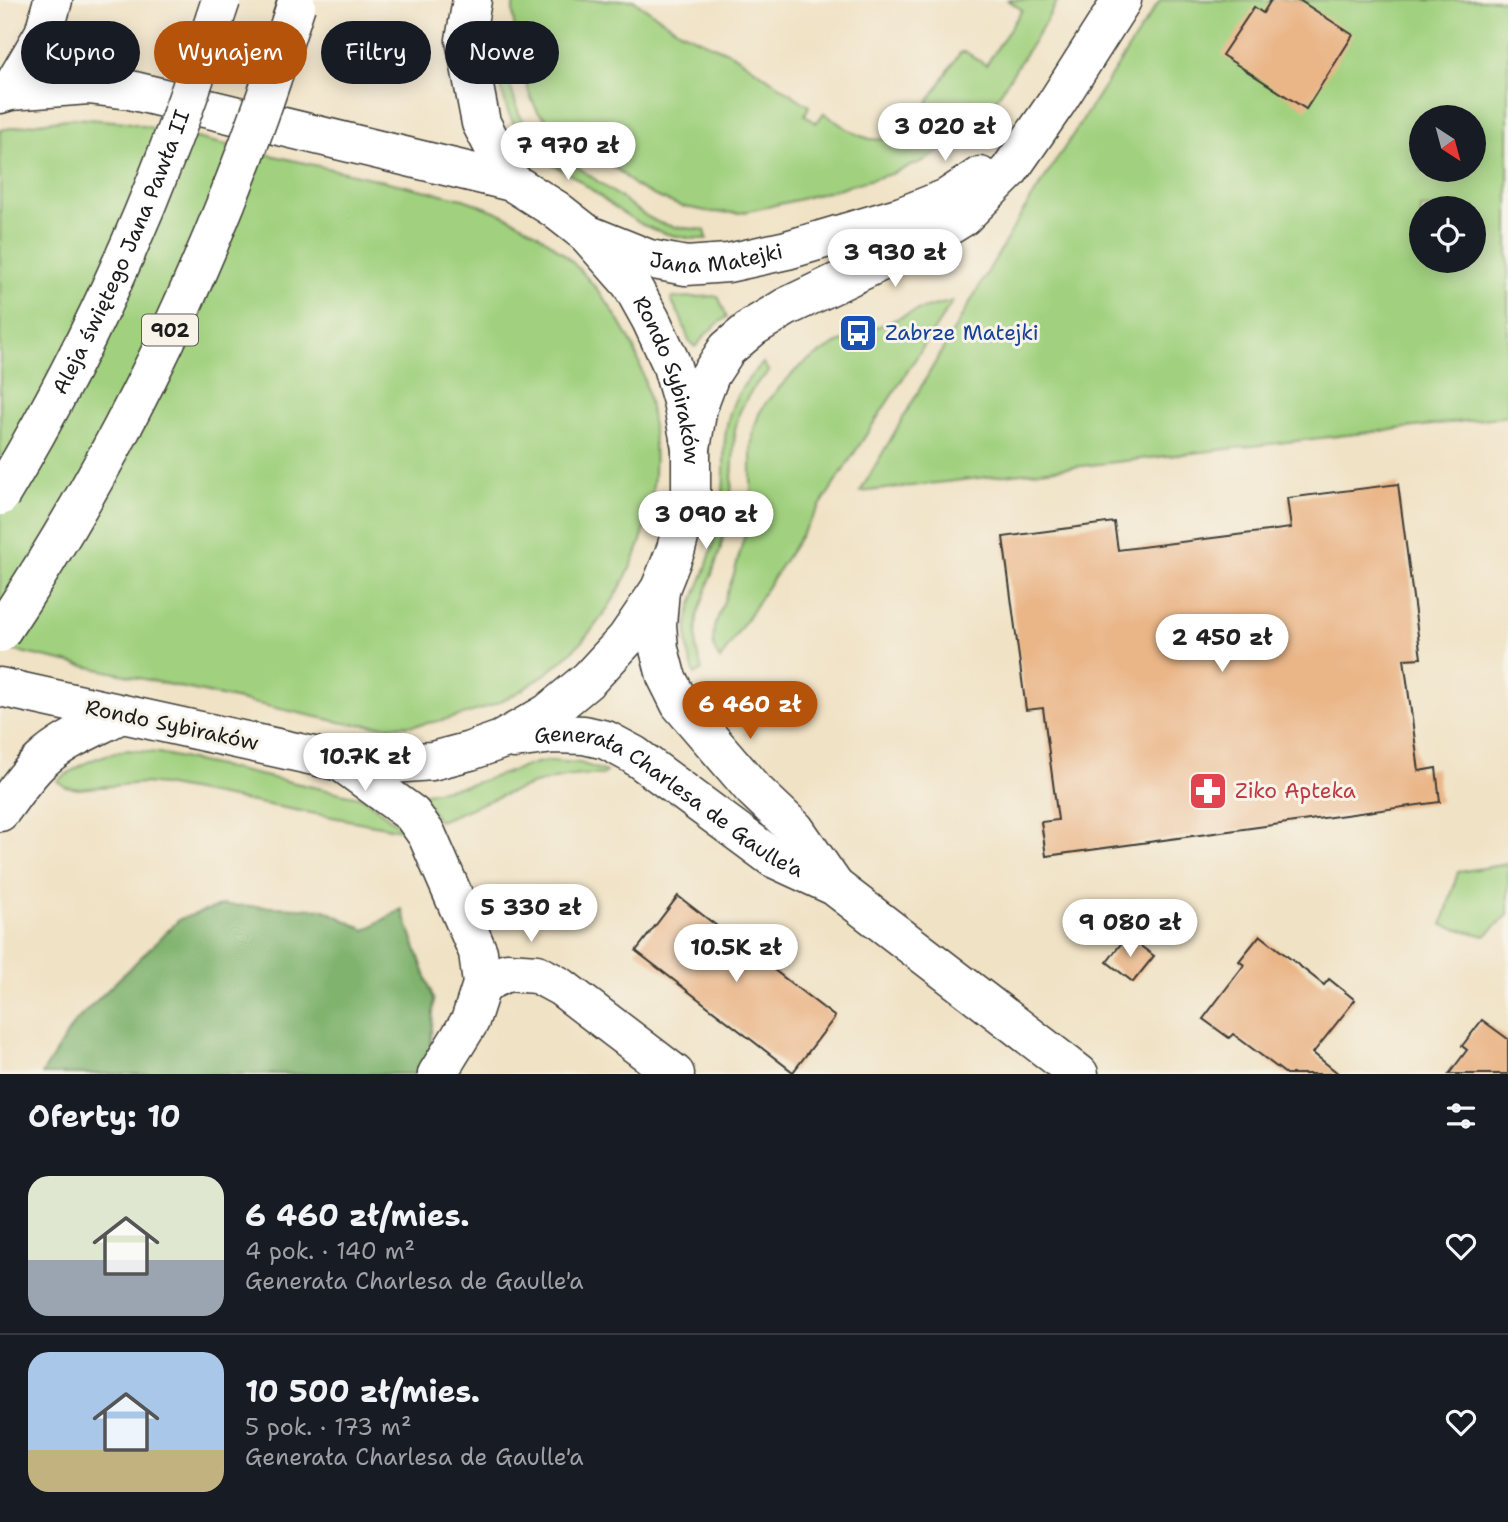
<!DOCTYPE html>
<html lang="pl">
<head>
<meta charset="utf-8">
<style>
	:root { --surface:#171b24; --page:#242831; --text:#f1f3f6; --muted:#9ea1a6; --line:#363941; --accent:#b45309 }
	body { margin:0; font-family:"Shantell Sans",sans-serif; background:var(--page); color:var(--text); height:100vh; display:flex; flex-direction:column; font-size:26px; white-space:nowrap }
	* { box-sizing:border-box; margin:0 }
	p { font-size:23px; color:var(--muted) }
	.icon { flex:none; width:38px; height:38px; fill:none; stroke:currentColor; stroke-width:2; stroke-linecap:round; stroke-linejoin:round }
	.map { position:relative; height:1074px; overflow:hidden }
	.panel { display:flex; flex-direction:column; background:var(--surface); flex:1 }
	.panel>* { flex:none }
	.top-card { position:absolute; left:21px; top:21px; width:700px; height:63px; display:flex; gap:14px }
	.needle { width:46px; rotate:144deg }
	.buttons { position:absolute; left:1409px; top:105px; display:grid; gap:14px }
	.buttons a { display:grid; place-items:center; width:77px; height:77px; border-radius:50%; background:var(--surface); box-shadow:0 4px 18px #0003; font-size:35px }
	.price { position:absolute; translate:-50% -60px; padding:0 16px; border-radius:24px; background:#fff; color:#222; font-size:23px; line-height:46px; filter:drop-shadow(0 2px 4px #0008) }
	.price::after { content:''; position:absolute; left:50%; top:42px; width:21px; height:16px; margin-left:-10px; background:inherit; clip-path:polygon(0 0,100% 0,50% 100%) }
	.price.active { background:var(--accent); color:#fff }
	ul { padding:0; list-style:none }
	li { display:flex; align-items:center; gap:21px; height:175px; padding:0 28px }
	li+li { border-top:2px solid var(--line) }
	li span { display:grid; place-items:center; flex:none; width:196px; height:140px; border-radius:21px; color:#555 }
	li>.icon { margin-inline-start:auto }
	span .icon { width:84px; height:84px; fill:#fffc; stroke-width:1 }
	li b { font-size:30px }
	h2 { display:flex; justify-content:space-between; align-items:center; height:84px; padding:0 28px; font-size:30px }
	.pill { padding:0 24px; border-radius:32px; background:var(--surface); box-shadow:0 4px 18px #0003; font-size:24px; line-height:63px }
	.pill.active { background:var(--accent); color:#fff }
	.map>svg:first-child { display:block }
	.green { fill:#a1d17f; stroke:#5e764e; stroke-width:2; fill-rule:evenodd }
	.forest { fill:#80b36e; stroke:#4e6845; stroke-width:2 }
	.building { fill:#eab688 }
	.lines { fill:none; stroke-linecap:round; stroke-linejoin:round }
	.minor-casing { stroke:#3c3a35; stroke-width:41 }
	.major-casing { stroke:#3c3a35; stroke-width:41 }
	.minor { stroke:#fff; stroke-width:38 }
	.major { stroke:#fff; stroke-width:38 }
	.major-bridge-casing { stroke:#3c3a35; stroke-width:41; stroke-linecap:butt }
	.major-bridge { stroke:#fff; stroke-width:38 }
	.labels { text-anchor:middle; stroke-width:6; stroke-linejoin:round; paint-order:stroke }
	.shield { fill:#f7f3e8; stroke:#5e5c59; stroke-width:2 }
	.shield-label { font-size:19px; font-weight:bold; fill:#1c1c1c }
	.street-label { font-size:21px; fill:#1c1c1c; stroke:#f7f3e8 }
	.transit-label { font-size:21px; fill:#164399; stroke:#f7f3e8; text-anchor:start }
	.health-label { font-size:21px; fill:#be3a42; stroke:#f7f3e8; text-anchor:start }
</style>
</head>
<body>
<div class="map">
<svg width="1508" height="1074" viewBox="0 0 1508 1074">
	<rect width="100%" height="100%" fill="#f7f3e8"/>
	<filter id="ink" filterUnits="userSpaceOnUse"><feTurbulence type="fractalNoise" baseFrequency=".0143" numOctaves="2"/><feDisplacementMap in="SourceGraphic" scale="14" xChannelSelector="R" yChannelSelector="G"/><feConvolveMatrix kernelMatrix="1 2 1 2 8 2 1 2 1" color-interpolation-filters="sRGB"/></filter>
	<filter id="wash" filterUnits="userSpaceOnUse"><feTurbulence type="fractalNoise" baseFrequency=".00686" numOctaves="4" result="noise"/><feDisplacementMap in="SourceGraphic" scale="28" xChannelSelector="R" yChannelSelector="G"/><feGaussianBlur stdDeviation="1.57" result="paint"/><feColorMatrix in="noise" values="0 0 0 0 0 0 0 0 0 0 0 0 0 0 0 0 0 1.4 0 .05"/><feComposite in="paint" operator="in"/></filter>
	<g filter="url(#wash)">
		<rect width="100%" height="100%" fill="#f0e2c5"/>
		<g class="green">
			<path d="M514,0H633L680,31L734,55L809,106L805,115L816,123L824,113C836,121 848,131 861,136C909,157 937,81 961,52H966L986,65L1022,10L1008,0H1058L1045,23L992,106L964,137L923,161L891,174L797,200L740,213L711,212L680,206L655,196L635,186L619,171L570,139L538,112L531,98L516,54L513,9Z"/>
			<path d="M1160,0H1508V416L860,492L1019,218ZM1421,117H1474V170H1421ZM1421,208H1474V261H1421Z"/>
			<path d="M498,64L505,67L508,71L511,88L519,114L533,135L544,145L582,170L646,216L659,223L675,227L705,230L707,239C647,239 621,211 577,179C568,173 558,168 549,162C534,153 521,137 513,122C503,105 501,83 498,64Z"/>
			<path d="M75,118L126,122L463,199C483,206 503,213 522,224C567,249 605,293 629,338C643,366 650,400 653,430C664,534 611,636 522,690C493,708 457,718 423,724C397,728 370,725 344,723L16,651L0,645V130L38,123Z"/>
			<path d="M718,296L727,317C720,322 713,327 707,333C702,338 700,343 695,347L689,341L680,316L671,300L672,298Z"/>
			<path d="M953,301L720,660L715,651L713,641L714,628L734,574L744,538L751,502V447L754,429L759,414L767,401L794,372L807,361L836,344L918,310Z"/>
			<path d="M763,363L769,372L758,382L748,396L740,411L735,429L731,496L726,523L720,551L697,617L696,648L702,670L695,675C689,660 686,644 687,628C688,610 696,593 703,576C710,558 715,538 719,519C722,503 724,487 724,471C724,448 724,428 732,407C738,390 750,376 763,363Z"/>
			<path d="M127,750L159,753L363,798L406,831L163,785L143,783L79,789L66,787L57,781C83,763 96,756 127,750Z"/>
			<path d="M550,761L580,763L606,772L603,775C546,771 491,801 439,821L421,797L423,794L426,793L472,784L536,763Z"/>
			<path d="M1508,864V915L1485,936L1442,925L1458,872Z"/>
		</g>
		<path class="forest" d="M223,905L323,909L365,930L402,909L434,1000L430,1053L416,1074H42L74,1023L180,919Z"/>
		<g id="blocks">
			<g class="building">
				<path d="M1271,0H1299L1353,35L1306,109L1222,55L1254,7L1263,13Z"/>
				<path d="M1398,484L1421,658L1404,659L1419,771L1436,768L1440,802L1046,856L1041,822L1058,820L1043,708L1026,710L1003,537L1114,522L1118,550L1291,528L1287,498Z"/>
				<path d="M678,896L835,1017L793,1072L636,951Z"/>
				<path d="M1260,935L1324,985L1329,979L1355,1000L1313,1053L1339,1074H1286L1233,1034L1229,1038L1203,1019L1244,965L1239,961Z"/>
				<path d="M1127,936L1154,956L1133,982L1107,962Z"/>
				<path d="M1482,1020L1508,1039V1074H1449L1467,1050L1462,1046Z"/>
			</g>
		</g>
	</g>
	<g filter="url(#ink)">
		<use href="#blocks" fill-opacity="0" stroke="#3c3a35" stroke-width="2"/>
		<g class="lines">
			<defs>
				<g id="minor">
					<path id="s1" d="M587,234L649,259L686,266L728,263L787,250L902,216L947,198L980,176"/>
					<path d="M691,448L698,407L710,375L727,349L753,327L786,307L926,240L963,217L1009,171L1057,102L1122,0"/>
					<path d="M341,762L412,814L427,835L478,952L482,984L470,1021L437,1074"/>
					<path d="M482,984L507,972L537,974L561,987L675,1074"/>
				</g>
				<g id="major">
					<path d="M472,0L465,40L481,123L512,182"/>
					<path d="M10,91L44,33L53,0"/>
					<path id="s2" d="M0,94L10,91L88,85L130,90L512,182L555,209L587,234L631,284L651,320L671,363L682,401L691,448V493L676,549L660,589L626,639L589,679L548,713L501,740L470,751L432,761L392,764L341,762L0,687"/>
					<path d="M660,589L657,625L659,649L666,676L680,704L753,789L795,829L833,884"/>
					<path id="s3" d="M514,739L554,734L584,735L606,740L634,755L773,858L834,886L1079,1074"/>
					<path d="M0,812C13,795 25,776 41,761C63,740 95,728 121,714"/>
				</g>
			</defs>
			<use href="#minor" class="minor-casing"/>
			<use href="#major" class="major-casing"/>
			<use href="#minor" class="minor"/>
			<use href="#major" class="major"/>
			<defs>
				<g id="major-bridge">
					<path id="s4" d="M0,496C65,388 121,273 166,156C186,105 204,52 221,0"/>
					<path d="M0,633C107,473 194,298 259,116C272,80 284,42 296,5"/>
				</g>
			</defs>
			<use href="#major-bridge" class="major-bridge-casing"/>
			<use href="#major-bridge" class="major-bridge"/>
		</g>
	</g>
	<defs>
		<symbol id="bus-square" viewBox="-11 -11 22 22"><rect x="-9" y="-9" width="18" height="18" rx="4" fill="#1a4fb4" stroke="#f7f3e8"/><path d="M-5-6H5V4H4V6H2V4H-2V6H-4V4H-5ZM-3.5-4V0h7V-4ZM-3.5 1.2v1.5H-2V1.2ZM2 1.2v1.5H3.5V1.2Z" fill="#fff"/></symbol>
		<symbol id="pharmacy-square" viewBox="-11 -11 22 22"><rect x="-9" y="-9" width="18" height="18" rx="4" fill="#e0444e" stroke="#f7f3e8"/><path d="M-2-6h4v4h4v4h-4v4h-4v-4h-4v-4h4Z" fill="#fff"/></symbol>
	</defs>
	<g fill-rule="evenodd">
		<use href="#bus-square" x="836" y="311" width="44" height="44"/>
		<use href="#pharmacy-square" x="1186" y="769" width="44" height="44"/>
	</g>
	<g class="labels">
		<rect class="shield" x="142" y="314.5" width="56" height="31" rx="5"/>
		<g class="shield-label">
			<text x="170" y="337">902</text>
		</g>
		<g class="street-label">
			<text dy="7" stroke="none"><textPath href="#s4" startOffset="273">Aleja świętego Jana Pawła II</textPath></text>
			<text dy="7" stroke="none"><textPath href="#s1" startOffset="135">Jana Matejki</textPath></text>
			<text dy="7" stroke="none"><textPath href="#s2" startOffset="786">Rondo Sybiraków</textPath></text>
			<text transform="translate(172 725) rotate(12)" y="7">Rondo Sybiraków</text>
			<text dy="7" stroke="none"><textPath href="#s3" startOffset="175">Generała Charlesa de Gaulle'a</textPath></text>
		</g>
		<g class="transit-label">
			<text x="885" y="340">Zabrze Matejki</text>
		</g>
		<g class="health-label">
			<text x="1235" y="798">Ziko Apteka</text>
		</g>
	</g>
</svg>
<div class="buttons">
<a><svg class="needle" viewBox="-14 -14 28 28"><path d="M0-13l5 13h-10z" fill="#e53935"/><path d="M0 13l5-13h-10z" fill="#9ea1a6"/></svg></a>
<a><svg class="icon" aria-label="locate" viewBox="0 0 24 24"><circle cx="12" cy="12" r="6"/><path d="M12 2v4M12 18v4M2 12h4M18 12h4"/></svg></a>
</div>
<b class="price" style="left:945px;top:163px">3 020 zł</b>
<b class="price" style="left:568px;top:182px">7 970 zł</b>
<b class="price" style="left:895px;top:289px">3 930 zł</b>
<b class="price" style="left:706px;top:551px">3 090 zł</b>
<b class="price" style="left:1222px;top:674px">2 450 zł</b>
<b class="price active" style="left:750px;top:741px">6 460 zł</b>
<b class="price" style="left:365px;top:793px">10.7K zł</b>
<b class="price" style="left:531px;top:944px">5 330 zł</b>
<b class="price" style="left:1130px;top:959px">9 080 zł</b>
<b class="price" style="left:736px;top:984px">10.5K zł</b>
<div class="top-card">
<a class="pill">Kupno</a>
<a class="pill active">Wynajem</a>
<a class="pill">Filtry</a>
<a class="pill">Nowe</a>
</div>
</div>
<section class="panel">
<h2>Oferty: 10<svg class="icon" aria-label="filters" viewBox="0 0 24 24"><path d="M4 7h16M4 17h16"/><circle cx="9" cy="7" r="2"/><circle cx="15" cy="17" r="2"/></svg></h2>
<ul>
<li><span style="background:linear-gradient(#dfe7d0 60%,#9aa5b1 0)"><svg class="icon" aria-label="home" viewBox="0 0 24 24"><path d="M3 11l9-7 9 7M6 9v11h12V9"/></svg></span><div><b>6 460 zł/mies.</b><p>4 pok. · 140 m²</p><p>Generała Charlesa de Gaulle'a</p></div><svg class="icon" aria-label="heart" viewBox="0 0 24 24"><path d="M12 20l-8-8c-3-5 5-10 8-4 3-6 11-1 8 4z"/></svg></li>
<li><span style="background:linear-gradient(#a9c7e8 70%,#c2b280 0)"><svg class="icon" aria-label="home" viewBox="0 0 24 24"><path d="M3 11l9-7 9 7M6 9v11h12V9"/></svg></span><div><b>10 500 zł/mies.</b><p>5 pok. · 173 m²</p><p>Generała Charlesa de Gaulle'a</p></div><svg class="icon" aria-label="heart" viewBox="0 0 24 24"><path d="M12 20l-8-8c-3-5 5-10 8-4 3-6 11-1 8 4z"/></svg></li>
</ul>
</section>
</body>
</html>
